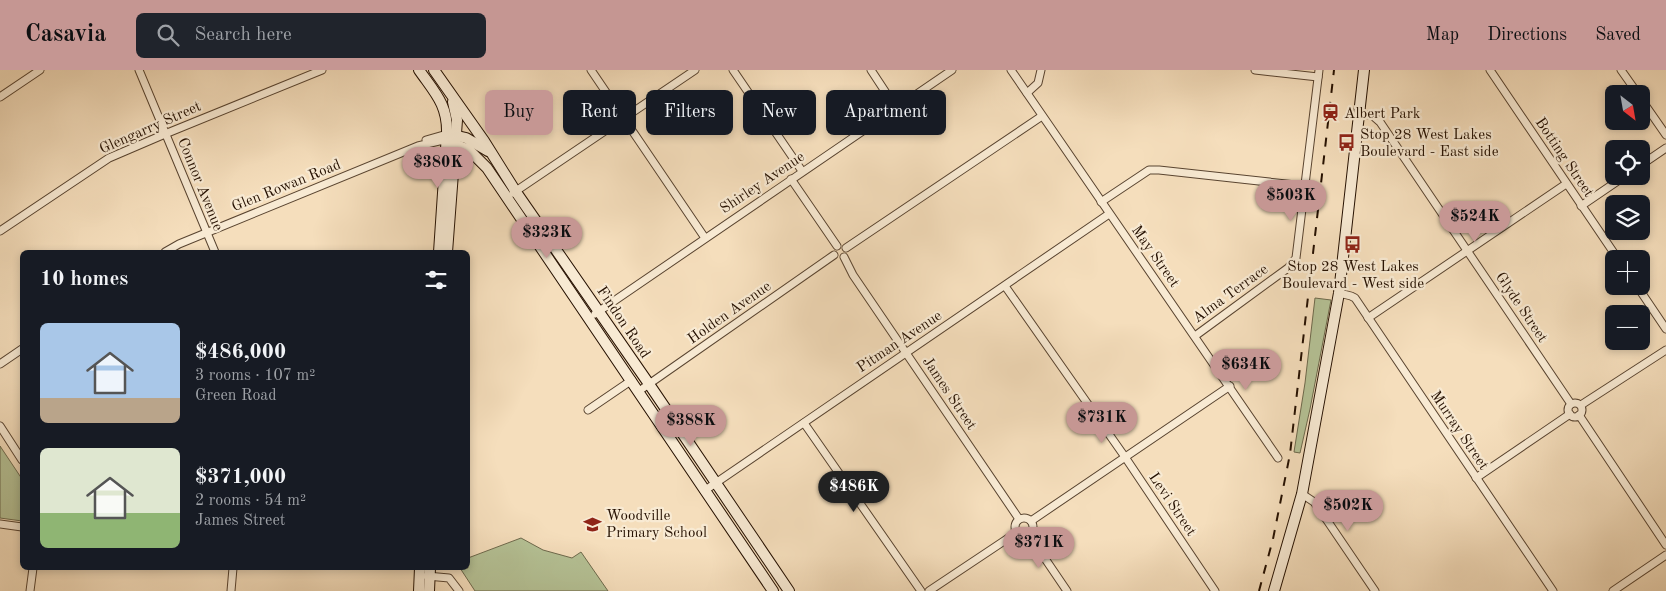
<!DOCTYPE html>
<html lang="en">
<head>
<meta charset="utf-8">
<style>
	:root { --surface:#171b24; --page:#20242c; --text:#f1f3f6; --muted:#9ea1a6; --accent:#c59692 }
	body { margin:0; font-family:"Old Standard TT",serif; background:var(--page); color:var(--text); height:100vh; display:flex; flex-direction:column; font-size:19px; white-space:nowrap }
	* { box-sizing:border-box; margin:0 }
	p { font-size:16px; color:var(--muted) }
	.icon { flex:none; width:28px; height:28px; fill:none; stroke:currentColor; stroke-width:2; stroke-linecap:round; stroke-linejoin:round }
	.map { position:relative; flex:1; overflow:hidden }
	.drawer { position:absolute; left:20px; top:180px; width:450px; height:320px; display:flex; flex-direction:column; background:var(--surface); border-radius:8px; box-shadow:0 2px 8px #0003 }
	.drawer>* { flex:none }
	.guide { position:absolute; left:485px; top:20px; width:475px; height:45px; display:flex; gap:10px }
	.needle { width:32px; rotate:149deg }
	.buttons { position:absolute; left:1605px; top:15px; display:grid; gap:10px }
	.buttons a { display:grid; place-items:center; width:45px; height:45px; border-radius:8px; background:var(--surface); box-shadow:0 2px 8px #0003; font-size:25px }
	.price { position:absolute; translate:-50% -42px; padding:0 11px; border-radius:18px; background:var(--accent); color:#111; font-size:16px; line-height:32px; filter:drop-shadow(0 1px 2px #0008) }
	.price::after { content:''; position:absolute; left:50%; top:30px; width:15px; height:11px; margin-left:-8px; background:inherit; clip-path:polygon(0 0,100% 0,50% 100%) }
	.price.active { background:#222; color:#fff }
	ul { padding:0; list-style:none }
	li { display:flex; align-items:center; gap:15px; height:125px; padding:0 20px }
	li span { display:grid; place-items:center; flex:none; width:140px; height:100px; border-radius:8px; color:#555 }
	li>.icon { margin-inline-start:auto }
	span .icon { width:60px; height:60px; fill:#fffc; stroke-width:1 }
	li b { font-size:21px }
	h2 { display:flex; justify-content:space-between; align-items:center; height:60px; padding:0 20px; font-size:21px }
	.pill { padding:0 18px; border-radius:8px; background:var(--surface); box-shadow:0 2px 8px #0003; font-size:18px; line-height:45px }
	.pill.active { background:var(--accent); color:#111 }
	header { display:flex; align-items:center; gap:30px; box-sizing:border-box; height:70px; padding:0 25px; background:var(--accent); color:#111 }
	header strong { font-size:24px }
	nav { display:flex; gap:28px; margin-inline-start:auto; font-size:18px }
	.search { width:350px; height:45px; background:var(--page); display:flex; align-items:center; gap:12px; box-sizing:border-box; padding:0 18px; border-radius:8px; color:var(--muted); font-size:19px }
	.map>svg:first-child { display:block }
	.green { fill:#b5c296; stroke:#6d694c }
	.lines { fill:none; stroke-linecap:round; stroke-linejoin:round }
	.street-casing { stroke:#594430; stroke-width:9 }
	.secondary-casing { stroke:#251001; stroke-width:12 }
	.street { stroke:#f8ead3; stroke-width:7 }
	.secondary { stroke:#f8ead3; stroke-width:10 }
	.rail { stroke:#251001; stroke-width:2; stroke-dasharray:9 9; stroke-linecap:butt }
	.labels { text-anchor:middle; stroke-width:4.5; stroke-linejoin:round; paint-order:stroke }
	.poi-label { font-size:15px; fill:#251001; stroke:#f8ead3; text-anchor:start }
	.street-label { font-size:15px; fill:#251001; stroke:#f8ead3 }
</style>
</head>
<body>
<header>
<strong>Casavia</strong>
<div class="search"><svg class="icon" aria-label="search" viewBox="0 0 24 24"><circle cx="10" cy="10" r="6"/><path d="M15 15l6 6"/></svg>Search here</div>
<nav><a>Map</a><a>Directions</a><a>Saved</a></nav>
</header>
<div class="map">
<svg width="1666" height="521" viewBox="0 0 1666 521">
	<rect width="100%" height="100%" fill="#f5debc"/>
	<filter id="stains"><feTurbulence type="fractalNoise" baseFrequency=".004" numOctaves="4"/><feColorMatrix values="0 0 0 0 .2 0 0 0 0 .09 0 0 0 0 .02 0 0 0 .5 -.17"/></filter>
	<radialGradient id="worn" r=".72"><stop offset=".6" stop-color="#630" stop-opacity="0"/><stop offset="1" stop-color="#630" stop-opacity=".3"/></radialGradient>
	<g class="green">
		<path d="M1315,228L1331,230L1310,339L1300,383L1294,382L1305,313Z"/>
		<path d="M0,376L22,409V451L0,448Z"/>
		<path d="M521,468L543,480L572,488L581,482L608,521H475L460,498H468V488Z"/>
	</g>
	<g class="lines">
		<defs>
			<g id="street">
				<path d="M139,0L215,182"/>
				<path d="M591,0L705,168"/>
				<path d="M733,0L802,101"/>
				<path d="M871,0L896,38"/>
				<path d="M1011,0L1278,388"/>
				<path d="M1255,0L1318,7"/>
				<path d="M1490,0L1618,189"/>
				<path d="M1621,0L1638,24"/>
				<path d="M1027,23L1038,13L1041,0"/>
				<path d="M0,27L40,0"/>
				<path d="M1641,29L1666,65"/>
				<path d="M1358,44L1372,45L1380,52L1571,334"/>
				<path d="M426,70L447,64"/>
				<path d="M1641,95L1666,78"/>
				<path d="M791,109L837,176"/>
				<path d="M513,123L695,0"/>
				<path d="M1101,132L1149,100H1159L1305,116"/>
				<path d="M1581,136L1625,106"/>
				<path d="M0,161L109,88L165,64L322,0"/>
				<path d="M846,178L1042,46"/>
				<path d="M165,182L179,174L418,76L439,71H446"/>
				<path d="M844,187L853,205L1019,449"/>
				<path d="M1005,216L1125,387L1215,521"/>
				<path d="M1637,216L1666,259"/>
				<path d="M1339,223L1351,226L1355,228L1553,521"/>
				<path d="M595,244L952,0"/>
				<path d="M1368,248L1566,114"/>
				<path d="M1195,266L1288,198L1296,188L1319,0"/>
				<path d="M0,294L22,279"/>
				<path d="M639,321L834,185"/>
				<circle cx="1575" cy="340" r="7"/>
				<path d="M1581,335L1666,280"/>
				<path d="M588,340L632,310"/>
				<path d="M1579,345L1666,475"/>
				<path d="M804,353L921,521"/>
				<path d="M0,356L22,390"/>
				<path d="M1476,408L1570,344"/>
				<path d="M704,421L1109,144"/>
				<path d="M1302,424L1314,432L1320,440L1375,521"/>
				<circle cx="1024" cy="457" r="9"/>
				<path d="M1031,451L1230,316"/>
				<path d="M0,454L22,457"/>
				<path d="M1029,465L1067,521"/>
				<path d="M427,506L449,508L459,521"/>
				<path d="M30,521L33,498"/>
				<path d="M231,521L233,498"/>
				<path d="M929,521L1016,463"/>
				<path d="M1613,521L1666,485"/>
			</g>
			<g id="secondary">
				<path d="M419,0C435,23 448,35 447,64L439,182"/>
				<path d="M434,0L484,71L516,122L649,314L789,521"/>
				<path d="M449,64L466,68L488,81"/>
				<path d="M446,71L469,80L487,98L773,521"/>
				<path d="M447,182L457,50L453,32"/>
				<path d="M419,521L420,498"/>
				<path d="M429,521L430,498"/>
				<path d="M1274,521L1302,424L1339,223L1364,0"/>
			</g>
		</defs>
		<use href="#street" class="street-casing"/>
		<use href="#secondary" class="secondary-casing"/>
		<use href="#street" class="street"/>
		<use href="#secondary" class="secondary"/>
		<path class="rail" d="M1259,521L1273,469L1290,384L1334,0"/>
	</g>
	<defs>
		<symbol id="station-bare" viewBox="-9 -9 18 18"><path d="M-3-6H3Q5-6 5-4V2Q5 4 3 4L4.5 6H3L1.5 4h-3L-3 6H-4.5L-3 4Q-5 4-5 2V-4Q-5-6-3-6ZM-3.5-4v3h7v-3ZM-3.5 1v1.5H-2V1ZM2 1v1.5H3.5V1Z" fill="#8f2418" stroke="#f8ead3" stroke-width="2.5" paint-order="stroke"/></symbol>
		<symbol id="bus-bare" viewBox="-9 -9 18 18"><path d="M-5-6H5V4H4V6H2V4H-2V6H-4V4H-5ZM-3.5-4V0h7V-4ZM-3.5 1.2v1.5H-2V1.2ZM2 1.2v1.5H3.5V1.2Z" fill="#8f2418" stroke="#f8ead3" stroke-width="2.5" paint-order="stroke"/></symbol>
		<symbol id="school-bare" viewBox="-9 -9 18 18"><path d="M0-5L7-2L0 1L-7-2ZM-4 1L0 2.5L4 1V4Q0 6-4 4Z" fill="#8f2418" stroke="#f8ead3" stroke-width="2.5" paint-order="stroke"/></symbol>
	</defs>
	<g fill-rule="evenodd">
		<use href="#station-bare" x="1318" y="30" width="25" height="25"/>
		<use href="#bus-bare" x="1334" y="60" width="25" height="25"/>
		<use href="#bus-bare" x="1340" y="162" width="25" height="25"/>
		<use href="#school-bare" x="580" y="442" width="25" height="25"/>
	</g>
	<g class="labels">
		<g class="poi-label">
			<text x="1344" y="48">Albert Park</text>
			<text x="1360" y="69">Stop 28 West Lakes<tspan x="1360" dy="17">Boulevard - East side</tspan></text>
			<text x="1353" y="201" text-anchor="middle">Stop 28 West Lakes<tspan x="1353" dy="17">Boulevard - West side</tspan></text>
			<text x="606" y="450">Woodville<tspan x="606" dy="17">Primary School</tspan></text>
		</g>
		<g class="street-label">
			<text transform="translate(150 57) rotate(-24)" y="5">Glengarry Street</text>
			<text transform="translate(1565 87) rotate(56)" y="5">Botting Street</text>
			<text transform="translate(762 112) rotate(-34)" y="5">Shirley Avenue</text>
			<text transform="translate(201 114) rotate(68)" y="5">Connor Avenue</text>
			<text transform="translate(286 115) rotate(-22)" y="5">Glen Rowan Road</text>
			<text transform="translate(1156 186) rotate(55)" y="5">May Street</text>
			<text transform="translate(1230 223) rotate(-36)" y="5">Alma Terrace</text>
			<text transform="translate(1522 237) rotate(56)" y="5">Glyde Street</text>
			<text transform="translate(729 242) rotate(-35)" y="5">Holden Avenue</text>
			<text transform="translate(624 252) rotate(56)" y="5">Findon Road</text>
			<text transform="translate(899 271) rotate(-34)" y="5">Pitman Avenue</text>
			<text transform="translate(950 323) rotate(56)" y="5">James Street</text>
			<text transform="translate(1460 360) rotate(56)" y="5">Murray Street</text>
			<text transform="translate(1173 434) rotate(56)" y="5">Levi Street</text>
		</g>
	</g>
	<rect width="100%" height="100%" filter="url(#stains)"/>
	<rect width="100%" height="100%" fill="url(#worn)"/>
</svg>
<div class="buttons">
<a><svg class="needle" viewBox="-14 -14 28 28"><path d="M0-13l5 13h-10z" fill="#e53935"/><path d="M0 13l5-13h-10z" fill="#9ea1a6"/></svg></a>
<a><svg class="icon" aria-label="locate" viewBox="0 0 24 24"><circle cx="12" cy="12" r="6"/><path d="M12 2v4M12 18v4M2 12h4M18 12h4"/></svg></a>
<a><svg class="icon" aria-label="layers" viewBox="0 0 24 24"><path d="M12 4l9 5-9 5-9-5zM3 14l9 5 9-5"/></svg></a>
<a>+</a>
<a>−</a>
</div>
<b class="price" style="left:438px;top:119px">$380K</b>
<b class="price" style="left:1291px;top:152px">$503K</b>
<b class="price" style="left:1475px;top:173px">$524K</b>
<b class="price" style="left:547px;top:189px">$323K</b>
<b class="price" style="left:1246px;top:321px">$634K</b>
<b class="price" style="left:1102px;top:374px">$731K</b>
<b class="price" style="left:691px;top:377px">$388K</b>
<b class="price active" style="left:854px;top:443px">$486K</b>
<b class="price" style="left:1348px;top:462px">$502K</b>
<b class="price" style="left:1039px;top:499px">$371K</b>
<div class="guide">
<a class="pill active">Buy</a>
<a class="pill">Rent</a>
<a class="pill">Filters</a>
<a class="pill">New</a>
<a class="pill">Apartment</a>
</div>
<section class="drawer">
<h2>10 homes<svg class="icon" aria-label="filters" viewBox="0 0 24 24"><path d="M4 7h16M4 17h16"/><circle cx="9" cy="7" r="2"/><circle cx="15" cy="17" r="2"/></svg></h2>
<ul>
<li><span style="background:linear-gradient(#a9c7e8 75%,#b9a48a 0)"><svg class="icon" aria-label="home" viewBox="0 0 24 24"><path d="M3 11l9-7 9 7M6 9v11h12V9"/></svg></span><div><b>$486,000</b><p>3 rooms · 107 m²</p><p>Green Road</p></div></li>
<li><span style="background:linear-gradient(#dfe7d0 65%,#8fb573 0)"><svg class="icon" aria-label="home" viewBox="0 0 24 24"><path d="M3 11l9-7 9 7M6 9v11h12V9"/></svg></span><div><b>$371,000</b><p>2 rooms · 54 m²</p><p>James Street</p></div></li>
</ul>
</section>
</div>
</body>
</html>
